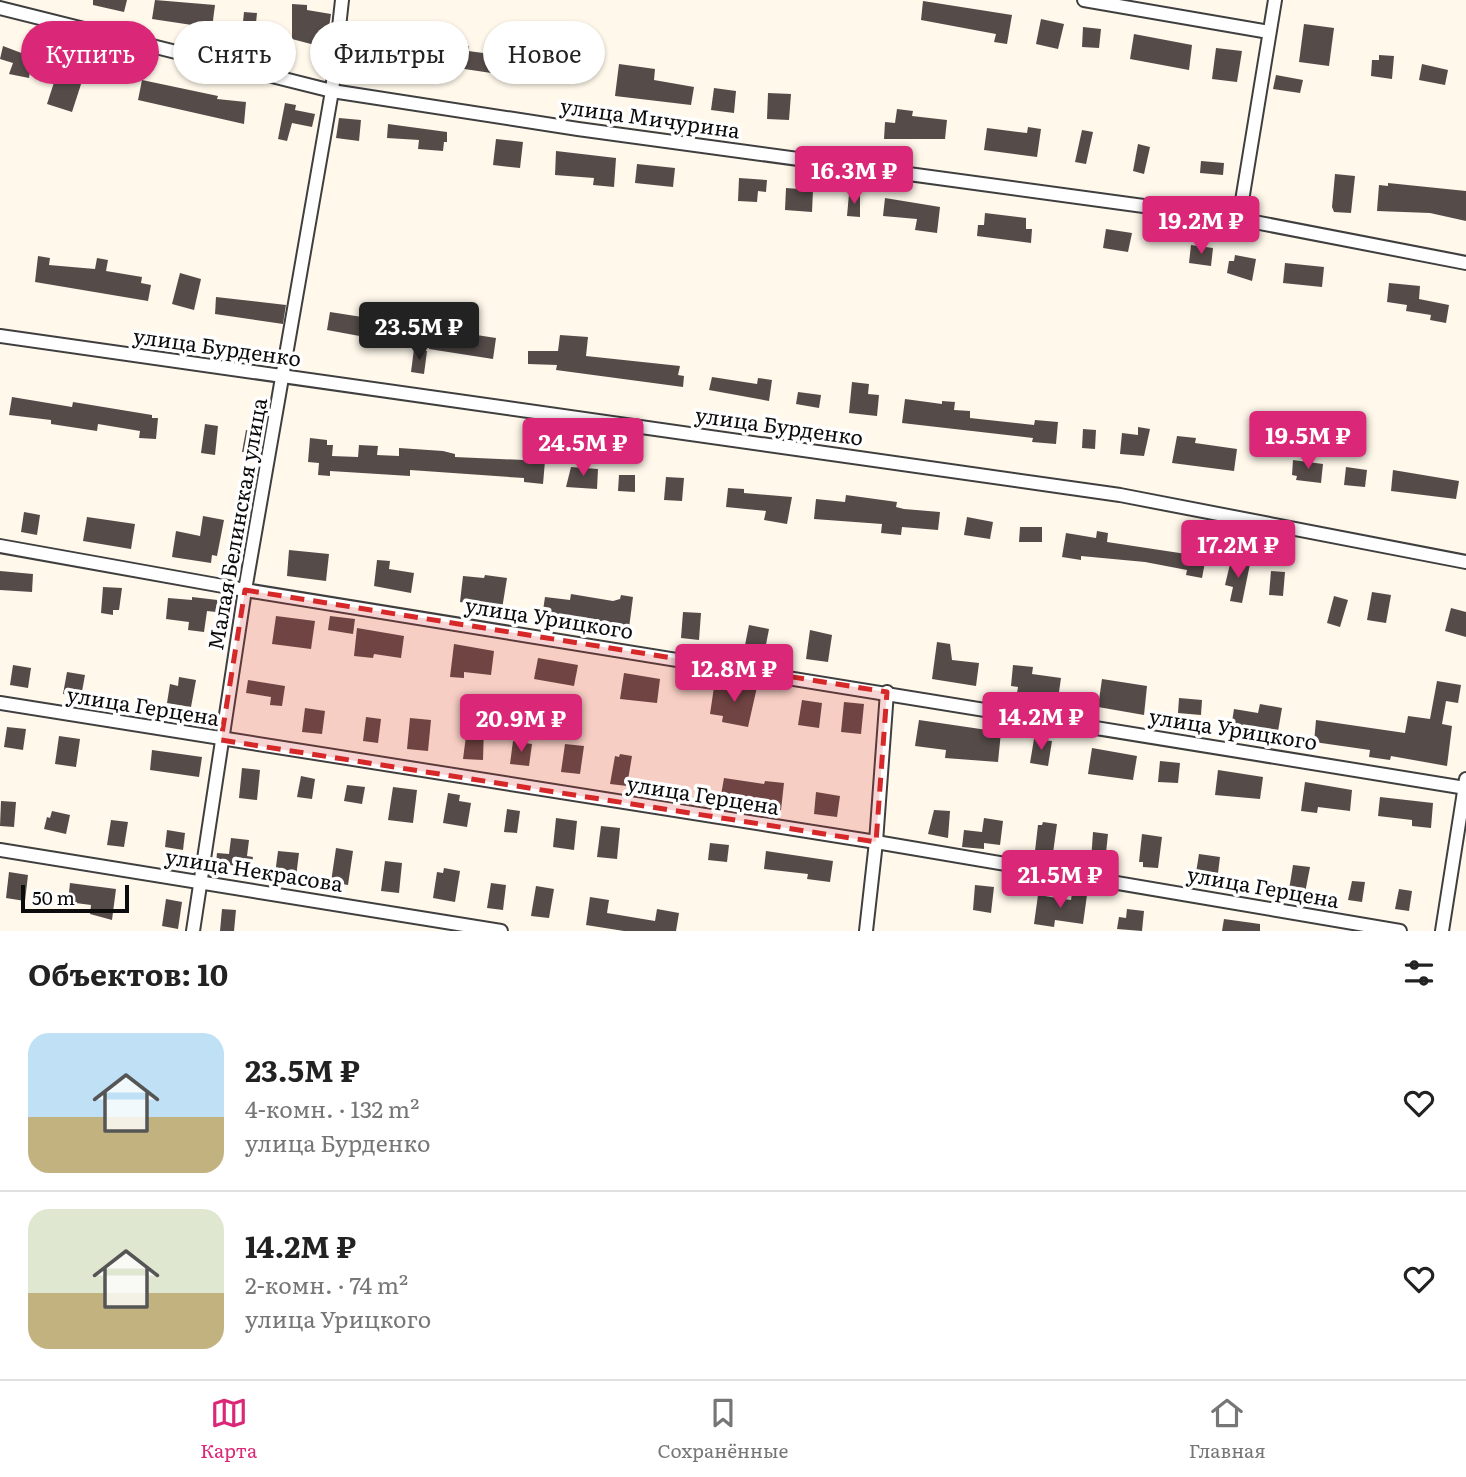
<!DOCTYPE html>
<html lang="ru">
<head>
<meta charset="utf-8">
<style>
	:root { --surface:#fff; --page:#f2f2f2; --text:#222; --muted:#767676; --line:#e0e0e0; --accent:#db2777 }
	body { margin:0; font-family:Literata,serif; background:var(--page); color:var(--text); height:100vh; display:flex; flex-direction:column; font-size:26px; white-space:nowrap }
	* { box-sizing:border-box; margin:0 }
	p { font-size:23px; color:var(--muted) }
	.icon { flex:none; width:38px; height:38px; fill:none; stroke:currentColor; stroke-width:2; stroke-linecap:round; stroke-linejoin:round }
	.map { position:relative; height:931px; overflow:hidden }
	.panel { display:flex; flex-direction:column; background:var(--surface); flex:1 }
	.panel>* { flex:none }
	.hud { position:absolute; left:21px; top:21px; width:700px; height:63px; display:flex; gap:14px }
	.scale { position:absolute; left:21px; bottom:18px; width:108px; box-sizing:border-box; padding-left:7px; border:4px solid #0c0c0c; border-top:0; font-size:19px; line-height:24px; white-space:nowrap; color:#0c0c0c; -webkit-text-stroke:5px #fff; paint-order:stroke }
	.price { position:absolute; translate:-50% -60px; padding:0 16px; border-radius:7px; background:var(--accent); color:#fff; font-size:23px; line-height:46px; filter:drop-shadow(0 2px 4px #0008) }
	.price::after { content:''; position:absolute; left:50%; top:42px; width:21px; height:16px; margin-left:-10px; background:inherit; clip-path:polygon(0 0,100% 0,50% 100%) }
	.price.active { background:#222; color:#fff }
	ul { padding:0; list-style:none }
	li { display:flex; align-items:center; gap:21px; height:175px; padding:0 28px }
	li+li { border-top:2px solid var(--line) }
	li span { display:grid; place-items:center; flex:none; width:196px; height:140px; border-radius:21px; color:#555 }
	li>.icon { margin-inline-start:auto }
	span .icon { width:84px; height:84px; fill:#fffc; stroke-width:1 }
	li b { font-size:30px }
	h2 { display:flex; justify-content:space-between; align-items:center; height:84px; padding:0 28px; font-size:30px }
	.tag { padding:0 24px; border-radius:32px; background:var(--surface); box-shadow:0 2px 5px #0004; font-size:24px; line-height:63px }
	.tag.active { background:var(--accent); color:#fff }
	.menu { display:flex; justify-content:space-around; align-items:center; height:98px; border-top:2px solid var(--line); background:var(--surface); font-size:19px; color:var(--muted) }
	.menu a { display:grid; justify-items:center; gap:4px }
	.menu .active { color:var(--accent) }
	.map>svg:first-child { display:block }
	.building { fill:#554c49 }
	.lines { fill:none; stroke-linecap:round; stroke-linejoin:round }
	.minor-casing { stroke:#3f3f3f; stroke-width:16 }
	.minor { stroke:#fff; stroke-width:12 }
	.marked { fill:#d62828; fill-opacity:0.2; stroke:#d62828; stroke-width:5; stroke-dasharray:14 9; stroke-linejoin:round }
	.labels { text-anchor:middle; stroke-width:7; stroke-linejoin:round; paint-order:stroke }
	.street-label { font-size:21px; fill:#0c0c0c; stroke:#fff }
</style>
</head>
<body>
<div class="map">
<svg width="1466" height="931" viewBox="0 0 1466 931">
	<rect width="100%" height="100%" fill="#fff8eb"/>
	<g class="building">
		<path d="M93,0H127L124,12L93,5Z"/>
		<path d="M155,0L215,5L212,28L152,19Z"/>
		<path d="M923,1L1012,15L1007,44L994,42L996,34L921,20Z"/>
		<path d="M292,4L307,5V10L331,14L326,48L292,39Z"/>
		<path d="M244,12L257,13L255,33L242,32Z"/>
		<path d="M1041,19L1064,24L1058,49L1036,44Z"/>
		<path d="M1304,24L1334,28L1329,66L1299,62Z"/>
		<path d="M1083,27L1101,29L1099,48L1082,47Z"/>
		<path d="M1134,34L1192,45L1189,70L1130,59Z"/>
		<path d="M378,38L469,46L468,51L514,57L511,76L363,54L365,40L377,41Z"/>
		<path d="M3,46L32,57L29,78L9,74L13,63L0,59Z"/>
		<path d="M1216,48L1242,51L1237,82L1212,79Z"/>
		<path d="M1379,55L1394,56L1392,79L1371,76L1372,60H1379Z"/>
		<path d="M540,57L560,60L558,83L538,81Z"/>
		<path d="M60,64L85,72L72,112L47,104Z"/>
		<path d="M619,64L655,69L654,80L694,87L691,105L615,96Z"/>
		<path d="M1422,64L1448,70L1445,85L1419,80Z"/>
		<path d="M1276,75L1303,80L1300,93L1273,89Z"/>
		<path d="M142,80L218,96L217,99L246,102L244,124L138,100Z"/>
		<path d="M714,88L736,91L734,113L711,110Z"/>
		<path d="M768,93L791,94L789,120L767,119Z"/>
		<path d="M285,103L296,105L295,110L315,114L312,127L292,123L287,141L278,139Z"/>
		<path d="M897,109L913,111L912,116L947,120L945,139H884L885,122L895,123Z"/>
		<path d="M339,118L361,120L359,141L336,138Z"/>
		<path d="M388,124L447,132V142H444L443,151L418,149L419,140L387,138Z"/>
		<path d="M1028,127L1041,129L1037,157L984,150L987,128L1027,133Z"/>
		<path d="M1082,130L1093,132L1086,164L1075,162Z"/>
		<path d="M496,139L523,142L520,168L493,165Z"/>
		<path d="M1138,144L1150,147L1144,174L1133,171Z"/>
		<path d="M556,151L616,158L614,187L593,185L594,178L555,175Z"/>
		<path d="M1201,161L1224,163L1223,175L1200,173Z"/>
		<path d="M637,164L675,168L673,187L635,183Z"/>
		<path d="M1335,174L1355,176L1351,213L1334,212L1332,207Z"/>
		<path d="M739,178L767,180L766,192L758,191L757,202L738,201Z"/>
		<path d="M1388,183L1466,191V221L1430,213L1377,211L1379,185L1388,186Z"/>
		<path d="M786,188L813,190L812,212L785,210Z"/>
		<path d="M849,194H860V217L847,216Z"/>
		<path d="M885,198L940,207L937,233L915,230L917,219L883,216Z"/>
		<path d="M985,213L1026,218V229H1032L1031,243L977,236L978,225H984Z"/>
		<path d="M1106,229L1132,233L1128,252L1103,248Z"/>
		<path d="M1191,245L1213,248L1211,266L1189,263Z"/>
		<path d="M1235,255L1256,259L1252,281L1227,273L1229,261H1234Z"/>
		<path d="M38,256L50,258L49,265L95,269L97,258L108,260L106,271L142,277L141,283L151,285L148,301L35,282Z"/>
		<path d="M1285,263L1324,267L1322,287L1283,283Z"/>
		<path d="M180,273L201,279L194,310L172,304Z"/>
		<path d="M1389,283L1420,286L1419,299L1449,305L1446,323L1430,320L1431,315L1406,311L1407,305L1387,302Z"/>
		<path d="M216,297L286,305L283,324L215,314Z"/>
		<path d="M330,312L362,317L361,324L405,331L403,344L327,330Z"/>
		<path d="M470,334L496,338L493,359L429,349L431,337L469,342Z"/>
		<path d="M560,335L588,337L586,356L680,366L678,375L684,376L683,387L556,370L557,365L528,364V351H558Z"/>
		<path d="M414,349L427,351L424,374L411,372Z"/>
		<path d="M712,377L757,384L758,378L772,380L769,401L709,390Z"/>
		<path d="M852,382L869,384L868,394L879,395L877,416L849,413Z"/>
		<path d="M798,392L821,395L819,408L796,404Z"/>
		<path d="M12,397L72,407L73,402L152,415V418H158L156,439L139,438L140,431L98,424L97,431L51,424V420L9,415Z"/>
		<path d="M905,399L942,404V401L955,402L954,410L970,411V418L1034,425L1035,420L1058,422L1056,444L1032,442L1033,438L902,423Z"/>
		<path d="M205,424L218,426L215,455L201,453Z"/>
		<path d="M1138,427L1150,429L1144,456L1120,454L1122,433L1138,435Z"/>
		<path d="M1083,429L1096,430L1095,449L1082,448Z"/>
		<path d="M246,430L261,432L257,454L242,452Z"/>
		<path d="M1177,436L1196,438L1195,443L1237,449L1234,471L1172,463Z"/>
		<path d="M310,438L327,440V445H333L332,456L358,457L359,445L378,446L377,455L399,456V448L443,451L455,454V457L545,461L543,484L524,482V478L410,470V476L330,471V476L318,475L319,463L308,462Z"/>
		<path d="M1293,460L1323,464L1321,483L1296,480L1297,476L1292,475Z"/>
		<path d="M571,467L598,469L597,489L566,487Z"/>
		<path d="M1346,467L1367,470L1365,487L1344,485Z"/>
		<path d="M1393,470L1459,481L1456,499L1391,491Z"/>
		<path d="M619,475H635V492L618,491Z"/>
		<path d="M666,477L684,478L682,501L664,500Z"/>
		<path d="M728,488L744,489V493L792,497L787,524L764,520L766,511L726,507Z"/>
		<path d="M846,495L897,502L896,507L904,509L940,512L938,530L902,527L901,535L881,533L882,524L814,519L816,499L845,502Z"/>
		<path d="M24,512L40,515L37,535L21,532Z"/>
		<path d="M203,516L224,520L217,556L212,555L211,563L172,557L176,531L200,536Z"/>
		<path d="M87,517L135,524L131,549L83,541Z"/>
		<path d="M967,517L993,522L990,539L964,535Z"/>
		<path d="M1020,527H1042V542H1019Z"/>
		<path d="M1097,531L1108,533L1107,542L1206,557L1202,578L1186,575L1187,570L1145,562L1081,556V560L1062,557L1066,533L1096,538Z"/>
		<path d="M289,550L329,554L326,581L287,576Z"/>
		<path d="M377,560L390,561L389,569L414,573L411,593L374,586Z"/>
		<path d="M1231,560L1250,564L1242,603L1230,601L1233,587L1225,585Z"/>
		<path d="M0,571L33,574L32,592L0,590Z"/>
		<path d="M1271,571L1285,572L1283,596L1269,595Z"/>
		<path d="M485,575L507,578L502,609L460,602L463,576L484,578Z"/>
		<path d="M103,587L122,588L119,610H113V615L101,613Z"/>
		<path d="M1372,592L1391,595L1386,623L1367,620Z"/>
		<path d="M571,594L613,601L620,599L621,595L633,597L629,628L605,630V625L542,617L545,597L570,600Z"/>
		<path d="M1334,596L1348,600L1340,627L1327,623Z"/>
		<path d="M192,597L226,601L225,613L207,611L204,632L188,630L189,622L166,619L168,598L192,600Z"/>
		<path d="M1451,608L1466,612V637L1445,631Z"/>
		<path d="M683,612L701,613L699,640L681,638Z"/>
		<path d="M276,616L315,621L311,649L272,644Z"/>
		<path d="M330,616L355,619L353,634L328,630Z"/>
		<path d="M749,625L769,629L764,655L744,650Z"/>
		<path d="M357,628L404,636L401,658L374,654L373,658L354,656Z"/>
		<path d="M810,630L832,635L828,662L806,659Z"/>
		<path d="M937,642L950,644L952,660L979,663L976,686L932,679Z"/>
		<path d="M454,644L494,651L491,675L464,672V678L450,677Z"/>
		<path d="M538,658L578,665L574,686L534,679Z"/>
		<path d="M13,665L31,668L28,688L10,685Z"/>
		<path d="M1013,665L1033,667L1032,674L1061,678L1058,699L1017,693L1018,687L1011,686Z"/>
		<path d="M67,672L85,675L81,697L63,694Z"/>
		<path d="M624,673L660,679L657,703L620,699Z"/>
		<path d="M179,677L196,680L191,707L167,703L170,684L178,686Z"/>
		<path d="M1102,679L1147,686L1144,715L1098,707Z"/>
		<path d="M248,680L285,686L282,706L270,705L271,697L246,693Z"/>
		<path d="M1437,681L1461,685L1458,703L1446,701L1442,724L1452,726L1447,766L1391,756L1390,760L1369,757L1370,750L1314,742L1316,720L1405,733L1408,716L1430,719Z"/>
		<path d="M739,684L757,687L748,727L722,722L723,716L710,714L714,687L739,690Z"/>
		<path d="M1179,698L1202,700L1201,715L1178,713Z"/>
		<path d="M802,700L822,703L819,728L798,725Z"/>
		<path d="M844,702L864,704L861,734L841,732Z"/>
		<path d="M1260,704L1282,708L1277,737L1231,728L1234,709L1258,713Z"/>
		<path d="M305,708L325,711L322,734L302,732Z"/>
		<path d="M366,717L381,719L378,743L363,741Z"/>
		<path d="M410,718L431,720L428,751L407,749Z"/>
		<path d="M919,720L1001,732L998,762L945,758L946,750L915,746Z"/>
		<path d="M463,724L484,726L483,760L463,759L466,736H461Z"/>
		<path d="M7,727L26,729L23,750L4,747Z"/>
		<path d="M59,736L80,739L76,767L55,764Z"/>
		<path d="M1034,739L1052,741L1048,766L1030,763Z"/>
		<path d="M513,741L532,744L529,766L510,764Z"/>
		<path d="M565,744L584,746L580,774L561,772Z"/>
		<path d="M1092,748L1137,756L1133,780L1088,774Z"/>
		<path d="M152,750L202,757L199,777L150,770Z"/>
		<path d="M620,754L632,756L627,786L610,784L615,756L619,757Z"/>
		<path d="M1160,761L1180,763L1178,783L1158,782Z"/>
		<path d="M242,768L260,770L257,800L239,798Z"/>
		<path d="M1218,770L1263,777L1260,799L1215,795Z"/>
		<path d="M301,776L315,779L312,799L297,797Z"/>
		<path d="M724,778L764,784L765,781L784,783L781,810L720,801Z"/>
		<path d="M1305,782L1352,790L1350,811L1318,807L1317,813L1301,811Z"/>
		<path d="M347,785L365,787L362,804L344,801Z"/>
		<path d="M393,787L417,790L413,823L388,820Z"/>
		<path d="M816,792L840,796L837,817L814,814Z"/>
		<path d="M448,793L460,795L459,801L471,803L467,827L443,823Z"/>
		<path d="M1380,797L1433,803L1431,828L1412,826V820L1378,816Z"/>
		<path d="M1,801L16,802L14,827L0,826Z"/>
		<path d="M507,809L520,811L517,833L504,832Z"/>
		<path d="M934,810L950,811L948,838L928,834Z"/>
		<path d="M52,811L70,815L66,834L44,829L47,817L50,818Z"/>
		<path d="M556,818L577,821L574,850L553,847Z"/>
		<path d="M984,818L1003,821L1000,845L984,843V849L962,847L964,830L982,832Z"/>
		<path d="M111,820L128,822L124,847L107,845Z"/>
		<path d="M1043,822L1057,824L1053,853L1035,851L1038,825H1042Z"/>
		<path d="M601,826L620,828L617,859L597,857Z"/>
		<path d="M167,830L185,833L183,850L165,847Z"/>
		<path d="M1093,832L1108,834L1105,862L1091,861Z"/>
		<path d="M1142,834L1162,837L1158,868L1143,867V862H1139Z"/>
		<path d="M231,838L249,840L247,856L253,857L251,868L216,863L217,853L229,854Z"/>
		<path d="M710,843L729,845L727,862L708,860Z"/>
		<path d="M336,848L353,851L348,885L331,882Z"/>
		<path d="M278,851L299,853L296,877L275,874Z"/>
		<path d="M766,851L833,861L830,882L807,879L808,874L764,869Z"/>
		<path d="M1199,854L1220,857L1217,881L1195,879Z"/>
		<path d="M385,861L402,863L399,893L381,891Z"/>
		<path d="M1293,865L1310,867L1305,893L1289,890Z"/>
		<path d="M444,868L460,871L455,902L433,898L437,872L443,873Z"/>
		<path d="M9,872L28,875L25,901L6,898Z"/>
		<path d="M1352,881L1365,882L1362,902L1348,900Z"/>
		<path d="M70,883L116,889L112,920L90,914L91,905L68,902Z"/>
		<path d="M491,883L506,885L503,910L487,908Z"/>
		<path d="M975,885L994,887L991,913L973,910Z"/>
		<path d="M536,886L554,889L549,918L531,916Z"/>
		<path d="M1399,889L1412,891L1409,911L1395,909Z"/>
		<path d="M1072,893L1087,895L1083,924L1055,920L1054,927L1034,924L1038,895L1071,900Z"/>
		<path d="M590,897L609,900L607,913L655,921L657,909L679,913L676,931H624L586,925Z"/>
		<path d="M166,899L182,902L178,929L162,926Z"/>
		<path d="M222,909L236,910L234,931H220Z"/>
		<path d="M1127,909L1144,911L1142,931L1117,929L1119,917L1126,918Z"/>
		<path d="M1224,919L1260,924V931H1222Z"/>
	</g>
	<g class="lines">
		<defs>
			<g id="minor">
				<path d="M1084,0L1269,32"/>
				<path d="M0,8L332,91L578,129L1239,219L1466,263"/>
				<path d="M1239,219L1275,0"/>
				<path d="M0,336L1120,495L1466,562"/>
				<path d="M0,546L245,590L1466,788"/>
				<path d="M0,703L876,842L1400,931"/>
				<path d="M0,850L501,931"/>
				<path d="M193,931L245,590L332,91L342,0"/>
				<path d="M866,931L876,842L887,692"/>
				<path d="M1442,931L1466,779"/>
			</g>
		</defs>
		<use href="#minor" class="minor-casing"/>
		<use href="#minor" class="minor"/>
	</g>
	<path class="marked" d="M245,590L887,692L876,842L221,740Z"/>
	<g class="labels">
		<g class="street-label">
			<text transform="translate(650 119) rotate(8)" y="7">улица Мичурина</text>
			<text transform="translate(217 348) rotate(8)" y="7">улица Бурденко</text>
			<text transform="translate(779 427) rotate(8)" y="7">улица Бурденко</text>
			<text transform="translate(238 524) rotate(-80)" y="7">Малая Белинская улица</text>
			<text transform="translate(549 619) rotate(9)" y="7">улица Урицкого</text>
			<text transform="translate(143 707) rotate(9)" y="7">улица Герцена</text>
			<text transform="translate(1233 730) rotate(9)" y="7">улица Урицкого</text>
			<text transform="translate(703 796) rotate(9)" y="7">улица Герцена</text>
			<text transform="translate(254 871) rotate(9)" y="7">улица Некрасова</text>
			<text transform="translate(1263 888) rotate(10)" y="7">улица Герцена</text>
		</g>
	</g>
</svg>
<div class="scale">50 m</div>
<b class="price" style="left:854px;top:206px">16.3M ₽</b>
<b class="price" style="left:1201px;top:256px">19.2M ₽</b>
<b class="price active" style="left:419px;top:362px">23.5M ₽</b>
<b class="price" style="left:1308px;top:471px">19.5M ₽</b>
<b class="price" style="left:583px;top:478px">24.5M ₽</b>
<b class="price" style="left:1238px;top:580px">17.2M ₽</b>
<b class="price" style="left:734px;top:704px">12.8M ₽</b>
<b class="price" style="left:1041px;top:752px">14.2M ₽</b>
<b class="price" style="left:521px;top:754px">20.9M ₽</b>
<b class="price" style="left:1060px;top:910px">21.5M ₽</b>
<div class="hud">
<a class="tag active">Купить</a>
<a class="tag">Снять</a>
<a class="tag">Фильтры</a>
<a class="tag">Новое</a>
</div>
</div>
<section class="panel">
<h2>Объектов: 10<svg class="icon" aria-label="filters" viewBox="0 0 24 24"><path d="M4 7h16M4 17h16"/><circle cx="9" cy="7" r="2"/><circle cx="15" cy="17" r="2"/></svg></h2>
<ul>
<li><span style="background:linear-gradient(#bfe0f5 60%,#c2b280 0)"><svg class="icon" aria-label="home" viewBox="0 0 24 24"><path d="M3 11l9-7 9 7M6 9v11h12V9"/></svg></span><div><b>23.5M ₽</b><p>4-комн. · 132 m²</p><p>улица Бурденко</p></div><svg class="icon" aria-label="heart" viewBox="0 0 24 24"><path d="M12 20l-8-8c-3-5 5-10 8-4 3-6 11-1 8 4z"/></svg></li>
<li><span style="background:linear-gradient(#dfe7d0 60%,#c2b280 0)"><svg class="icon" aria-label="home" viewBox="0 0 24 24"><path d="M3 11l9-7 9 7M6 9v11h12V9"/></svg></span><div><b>14.2M ₽</b><p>2-комн. · 74 m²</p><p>улица Урицкого</p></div><svg class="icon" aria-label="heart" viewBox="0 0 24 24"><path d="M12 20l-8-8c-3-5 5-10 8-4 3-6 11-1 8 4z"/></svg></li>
</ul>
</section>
<nav class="menu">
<a class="active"><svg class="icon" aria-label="map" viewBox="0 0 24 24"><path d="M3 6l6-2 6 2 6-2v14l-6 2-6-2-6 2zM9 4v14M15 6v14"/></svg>Карта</a>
<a><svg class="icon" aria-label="saved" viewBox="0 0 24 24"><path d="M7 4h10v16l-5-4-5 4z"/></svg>Сохранённые</a>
<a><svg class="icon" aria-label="home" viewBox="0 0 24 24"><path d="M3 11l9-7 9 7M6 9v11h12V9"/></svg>Главная</a>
</nav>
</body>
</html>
